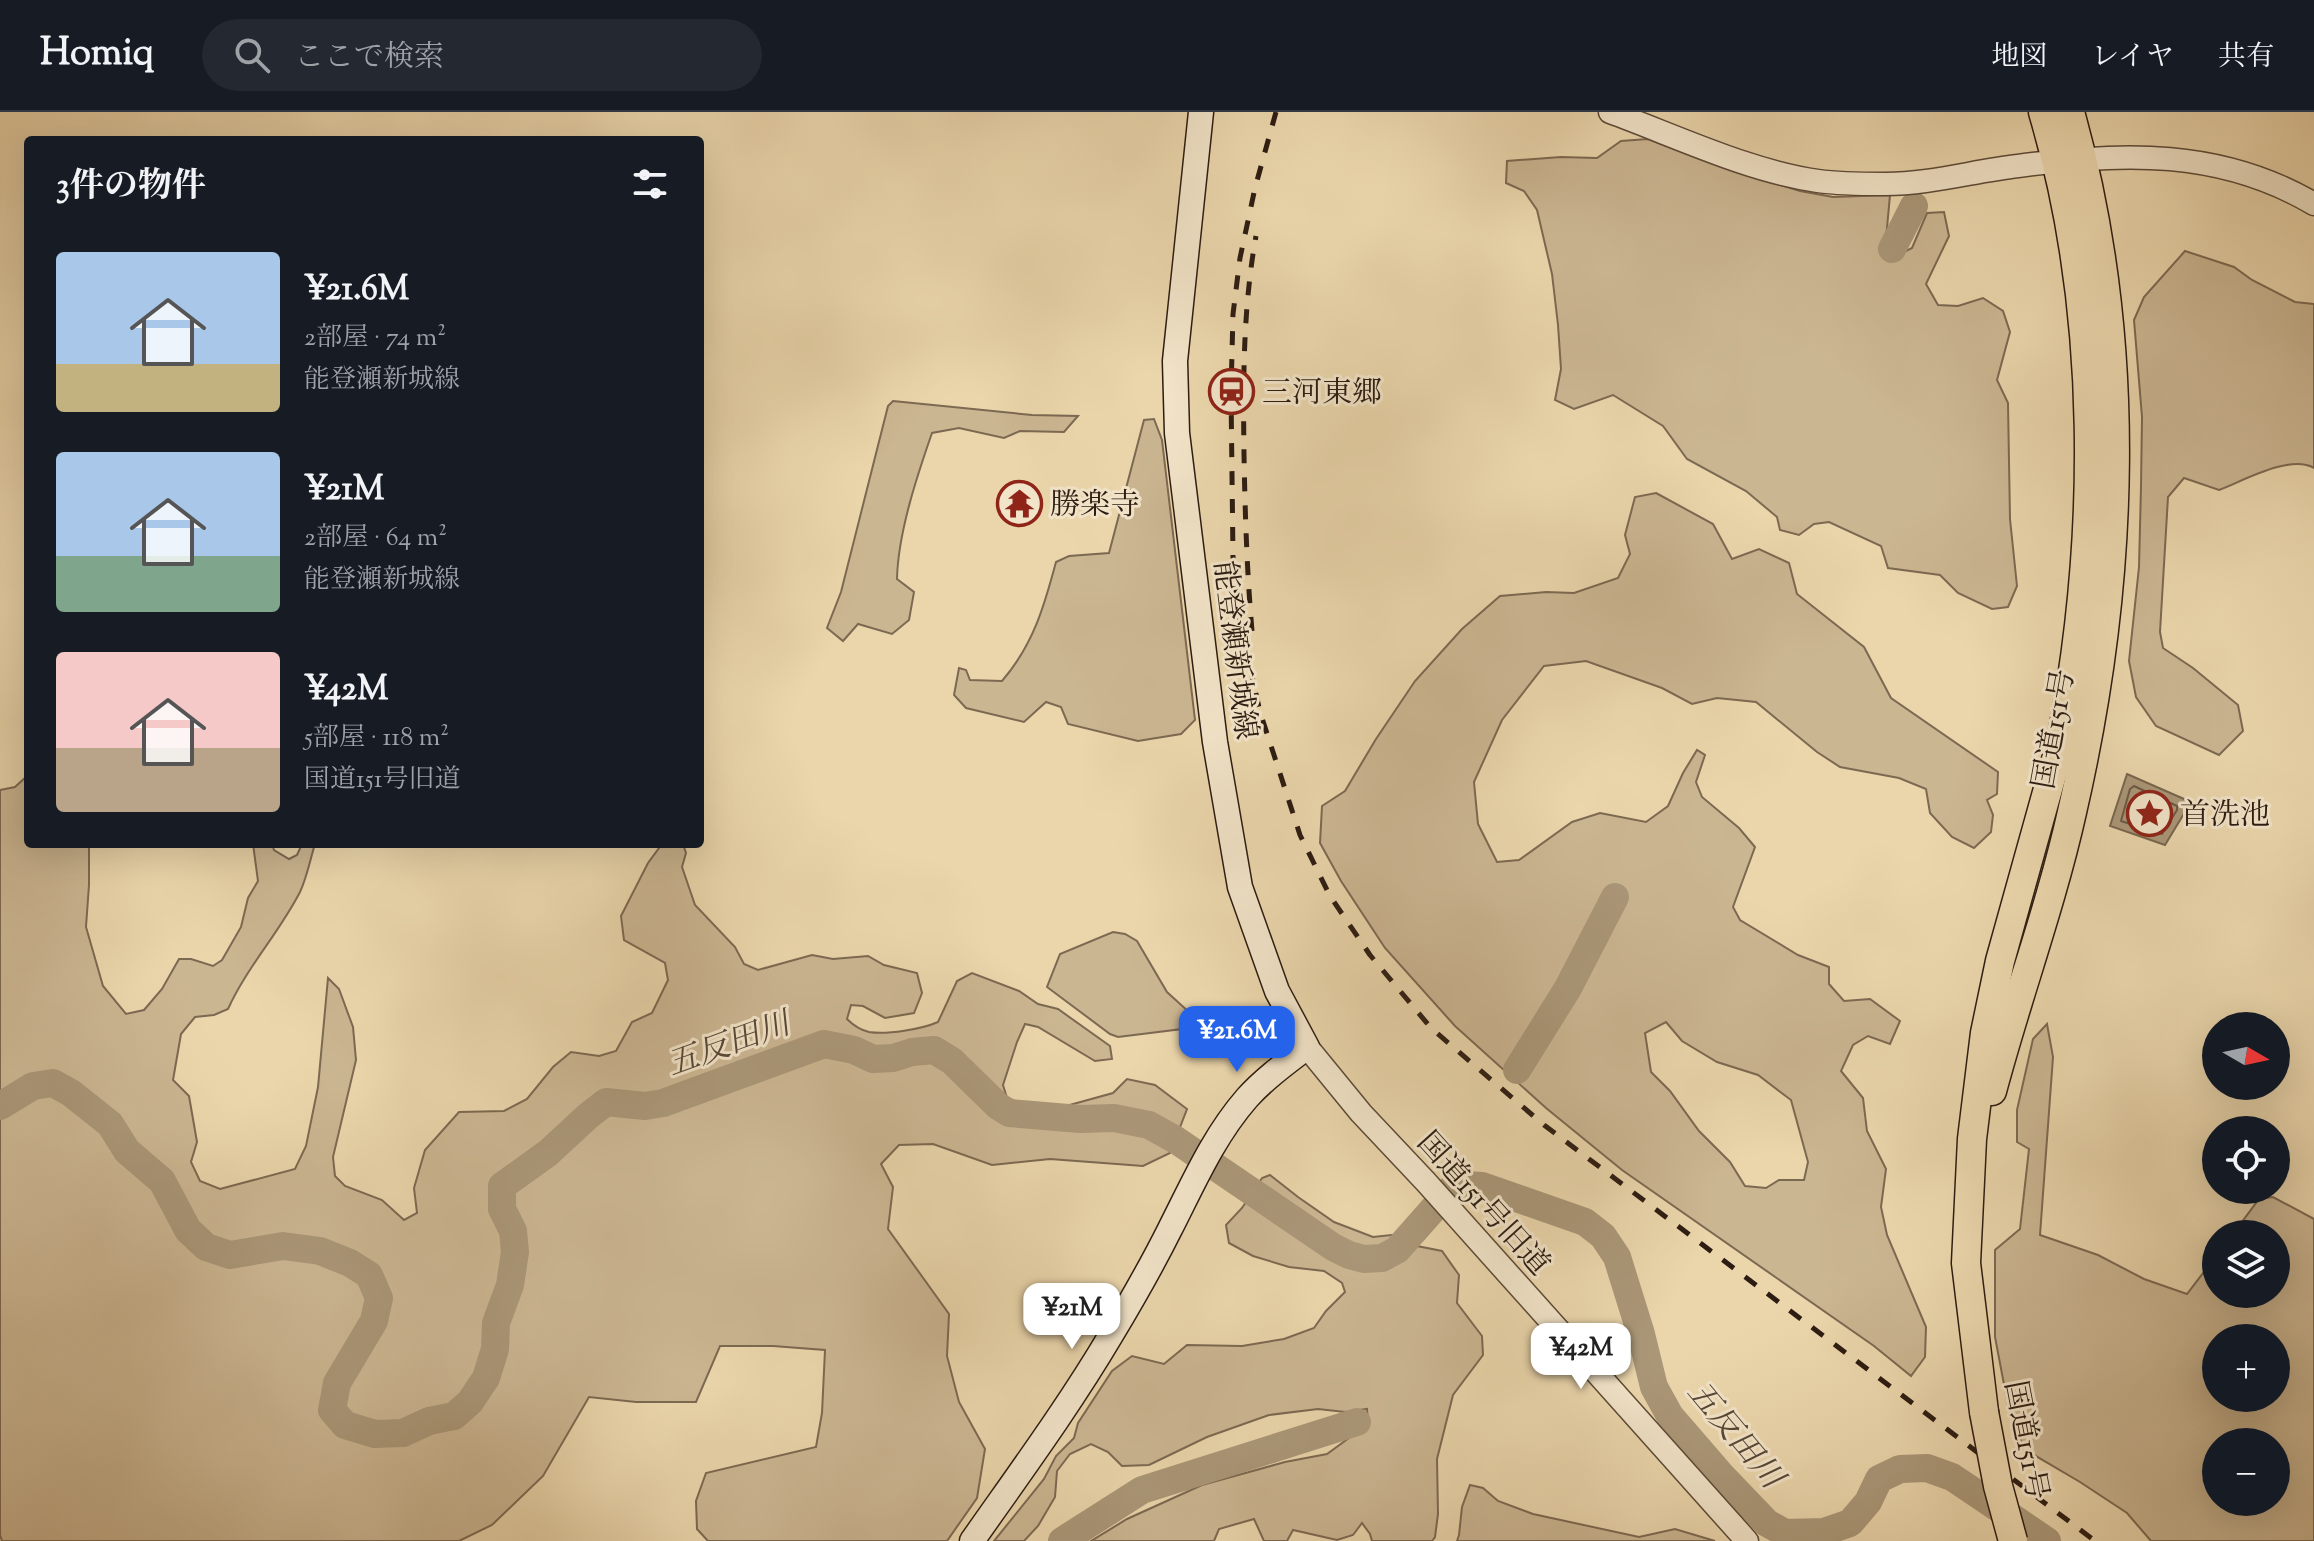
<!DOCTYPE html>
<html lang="ja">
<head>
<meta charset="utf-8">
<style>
	:root { --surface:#171b24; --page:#242831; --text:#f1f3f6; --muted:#9ea1a6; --line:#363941; --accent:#2563eb }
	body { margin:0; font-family:"Sorts Mill Goudy","Noto Serif JP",serif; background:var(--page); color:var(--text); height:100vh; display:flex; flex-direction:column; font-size:30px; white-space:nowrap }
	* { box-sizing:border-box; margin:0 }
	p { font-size:26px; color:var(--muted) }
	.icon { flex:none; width:44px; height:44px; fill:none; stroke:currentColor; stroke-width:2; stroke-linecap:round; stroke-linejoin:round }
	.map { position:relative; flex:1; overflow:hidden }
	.side { position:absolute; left:24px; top:24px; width:680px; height:712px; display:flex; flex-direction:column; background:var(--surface); border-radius:8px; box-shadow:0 8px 32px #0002 }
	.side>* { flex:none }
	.needle { width:52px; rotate:99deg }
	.fabs { position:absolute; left:2202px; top:900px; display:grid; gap:16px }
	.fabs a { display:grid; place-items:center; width:88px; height:88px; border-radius:50%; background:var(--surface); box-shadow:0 8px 32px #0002; font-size:40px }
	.price { position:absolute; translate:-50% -68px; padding:0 18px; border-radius:16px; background:#fff; color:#222; font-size:26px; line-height:52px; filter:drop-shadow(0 2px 4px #0008) }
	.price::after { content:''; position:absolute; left:50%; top:48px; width:24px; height:18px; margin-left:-12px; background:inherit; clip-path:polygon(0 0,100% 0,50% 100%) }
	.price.current { background:var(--accent); color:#fff }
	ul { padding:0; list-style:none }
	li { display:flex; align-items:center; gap:24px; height:200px; padding:0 32px }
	li span { display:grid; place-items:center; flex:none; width:224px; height:160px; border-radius:8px; color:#555 }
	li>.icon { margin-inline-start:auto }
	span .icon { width:96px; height:96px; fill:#fffc; stroke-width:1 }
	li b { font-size:34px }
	h2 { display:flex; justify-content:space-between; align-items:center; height:96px; padding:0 32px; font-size:34px }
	header { display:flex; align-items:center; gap:48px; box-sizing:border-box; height:112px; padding:0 40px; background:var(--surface); border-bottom:2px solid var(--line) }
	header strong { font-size:38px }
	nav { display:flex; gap:44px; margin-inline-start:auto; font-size:28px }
	.search { width:560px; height:72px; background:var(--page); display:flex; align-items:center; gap:20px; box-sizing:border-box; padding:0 28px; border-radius:44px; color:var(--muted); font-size:30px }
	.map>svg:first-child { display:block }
	.green { fill:#cbb692; stroke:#7c6952; stroke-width:2; fill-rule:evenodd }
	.water { fill:#aa9778; stroke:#78664f; stroke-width:2 }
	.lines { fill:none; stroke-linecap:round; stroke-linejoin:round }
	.shore { stroke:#6b5a45; stroke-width:2 }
	.river { stroke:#aa9778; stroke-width:28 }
	.tertiary-casing { stroke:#5c4a38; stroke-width:25 }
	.secondary-casing { stroke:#2c1c12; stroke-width:27 }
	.trunk-casing { stroke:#2c1c12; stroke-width:31 }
	.tertiary { stroke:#f2e4c9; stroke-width:22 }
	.secondary { stroke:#f2e4c9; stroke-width:24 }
	.trunk { stroke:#ebd6ac; stroke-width:28 }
	.rail { stroke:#2c1c12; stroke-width:5; stroke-dasharray:14 14; stroke-linecap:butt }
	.trunk-bridge-casing { stroke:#2c1c12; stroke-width:31; stroke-linecap:butt }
	.trunk-bridge { stroke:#ebd6ac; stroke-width:28 }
	.labels { text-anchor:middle; stroke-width:6; stroke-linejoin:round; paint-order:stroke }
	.poi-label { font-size:30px; fill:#2c1c12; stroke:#f2e4c9; text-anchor:start }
	.street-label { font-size:30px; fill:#2c1c12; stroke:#f2e4c9 }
	.water-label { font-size:32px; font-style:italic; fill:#584736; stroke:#f2e4c9 }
</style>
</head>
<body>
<header>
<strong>Homiq</strong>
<div class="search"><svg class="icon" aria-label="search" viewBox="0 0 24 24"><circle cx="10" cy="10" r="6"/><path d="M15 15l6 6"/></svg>ここで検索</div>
<nav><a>地図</a><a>レイヤ</a><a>共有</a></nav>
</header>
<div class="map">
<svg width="2314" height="1429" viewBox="0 0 2314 1429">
	<rect width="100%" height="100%" fill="#ebd6ac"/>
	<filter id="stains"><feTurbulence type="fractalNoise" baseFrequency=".0025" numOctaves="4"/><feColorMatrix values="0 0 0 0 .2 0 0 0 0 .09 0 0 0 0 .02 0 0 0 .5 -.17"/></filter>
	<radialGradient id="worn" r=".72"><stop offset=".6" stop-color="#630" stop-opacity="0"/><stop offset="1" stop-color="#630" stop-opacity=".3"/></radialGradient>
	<g class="green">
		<path d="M1648,27L1723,55L1800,79L1833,85L1890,83L1886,127L1894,145L1912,136L1927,101L1944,100L1949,124L1926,172L1938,193L1958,194L1983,186L2003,199L2010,220L1997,268L2008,291L2010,407L2017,474L2008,495L1992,497L1958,481L1940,463L1888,456L1881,434L1829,410L1814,412L1799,423L1780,418L1777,405L1746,379L1687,347L1663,314L1613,283L1574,297L1555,288L1561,257L1558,213L1552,162L1537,98L1524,79L1506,71L1507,49L1561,45L1597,46L1621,29Z"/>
		<path d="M2185,139L2234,155L2252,168L2295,190L2314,192V356C2290,342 2243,369 2219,378L2184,366L2168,385L2160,520L2163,536L2193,556L2238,593L2243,619L2219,643L2156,614L2136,585L2129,549L2139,455L2141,375L2142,305L2134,208L2144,185Z"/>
		<path d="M893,289L1032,303L1078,304L1064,320L1020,319L1004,326L959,316L932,321C917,364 898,421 897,467L914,480L909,508L892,522L858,512L843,529L827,516L841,480L888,294Z"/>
		<path d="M1154,307L1162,328L1195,608L1181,622L1138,629L1068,612L1061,595L1046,590L1024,610L966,596L954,583L959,556L966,558L970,568L1002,569C1033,533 1044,495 1056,450L1069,444L1109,441L1144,308Z"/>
		<path d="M1656,381L1713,412L1732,447L1759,437L1789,451L1797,482L1864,535L1891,586L1998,660L1997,682L1987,688L1993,703L1991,720L1974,736L1952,725L1930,701L1926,677L1899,666L1840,655L1817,640L1756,590L1717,586L1692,592L1662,576L1586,549L1544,554L1502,608L1474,670L1478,712L1497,750L1519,748L1572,710L1600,701L1646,710L1668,694L1683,661L1697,638L1705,643L1696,670L1702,685L1739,716L1755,735L1733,795L1740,808L1798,843L1829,855V872L1844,889L1870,887L1900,909L1890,932L1868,924L1853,933L1841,959L1863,986L1867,1019L1886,1057L1881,1095L1887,1123L1926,1215L1925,1245L1911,1264L1874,1234L1622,1058L1546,996L1455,914L1385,836L1341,769L1320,731L1322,694L1345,679L1376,627L1415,569L1462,517L1500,484L1546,480L1574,481L1618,466L1630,442L1625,423L1635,385ZM1666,910L1682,929L1717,950L1758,963L1791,988L1808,1050L1804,1068H1779L1766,1076L1745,1074L1730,1050L1699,1019L1670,979L1651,960L1645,921Z"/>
		<path d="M28,663V732H89V773L86,815L103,874L126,902L144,898L162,877L179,847H191L213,854L222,848L241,815L248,786L258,769L253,732H272L274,738L289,747L297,743L302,732H315C310,748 307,765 300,780C279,821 247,855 228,897L214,903L195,905L181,922L173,968L189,984L197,1030L191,1050L200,1069L220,1077L295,1057L306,1034L318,975L328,866L339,877L353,915L356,948L333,1045L335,1064L345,1074L382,1088L404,1108L417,1101L414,1076L425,1038L459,1000L504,999L527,987L553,955L571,940L599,944L616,939L632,910L652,901L668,868L665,851L624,828L621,804L648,751L662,732H683L686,741L682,755L695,793L735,835L744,852L758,858L812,843L833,847L868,844L884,853L917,861L922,881L914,901L885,906L863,894L851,893L847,907C853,913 860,918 869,920C887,923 922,917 938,910L957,869L972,861L1019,879L1038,892L1058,897L1110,934L1112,947L1095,949L1038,915L1025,912L1017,930L1003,973L1007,986L1034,996L1066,994L1113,981L1127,967L1155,973L1187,997L1170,1041L1143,1054L1050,1047L992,1053L933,1032L899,1033L881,1052L893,1075L888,1117L949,1202L947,1244L959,1290L985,1337L977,1386L947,1429H708L697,1417L696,1389L706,1361L816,1335L822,1301L825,1238L773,1234H720L696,1290H636L589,1285L543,1364L492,1413L459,1429H2L0,1423V678L15,675Z"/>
		<path d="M1113,820L1125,822L1137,829L1167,880L1191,902L1198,905V915L1118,925L1110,922L1047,875L1060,842Z"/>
		<path d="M2047,912L2053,945L2040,1123L2098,1143L2144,1167L2187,1182L2216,1144V1182H2276V1122H2233L2259,1087L2273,1085L2314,1107V1429H2151L2127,1401L2080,1370L2024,1337L2009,1299L1995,1225V1138L2020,1117L2029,1037L2017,1030V998L2033,927ZM2276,1226V1286H2216V1226ZM2276,1330V1390H2216V1330Z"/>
		<path d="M1270,1063L1298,1085L1334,1110L1373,1125L1401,1122L1412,1133L1442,1139L1459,1163L1457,1191L1482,1224L1483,1243L1453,1283L1437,1347L1438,1402L1435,1425L1432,1429H1372L1370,1422L1362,1411L1353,1423L1337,1428L1293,1418L1287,1429H1264L1254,1407L1219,1417L1214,1429H1091L1127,1407L1202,1373L1285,1350L1327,1342L1368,1312L1367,1297L1345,1300L1318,1297L1269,1303L1207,1325L1149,1353L1122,1354L1108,1340L1091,1332L1070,1342L1057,1359L1055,1385L1038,1414L1024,1429H994L1044,1367L1056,1344L1074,1326L1078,1311L1112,1259L1132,1244L1164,1252L1187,1233L1242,1234L1284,1227L1314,1216L1326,1199L1345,1180L1342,1171L1324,1159L1289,1155L1253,1144L1229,1131L1226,1113L1242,1096L1262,1066Z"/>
		<path d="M1470,1373L1483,1376L1498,1389L1533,1402L1639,1425L1675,1417L1715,1429H1457L1459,1423L1462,1395Z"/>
	</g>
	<path class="water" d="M2127,662L2191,690L2165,733L2110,714Z"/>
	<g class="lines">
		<g class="shore">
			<path d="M2134,674L2177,694V698L2162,722L2121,709L2130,677Z"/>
			<path d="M2140,688L2163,698V702L2158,710L2155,711L2134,703L2136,691Z"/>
		</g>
		<g class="river">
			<path d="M1892,137L1914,94"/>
			<path d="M1517,958L1568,876L1615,785"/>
			<path d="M0,994L33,974L53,971L71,981L110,1012L127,1039L162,1069L188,1118L206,1135L230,1143L283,1134L320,1139L350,1151L369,1163L379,1186L374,1209L337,1271L332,1298L345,1313L375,1322L403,1321L429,1309L454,1304L470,1290L486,1266L495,1237L496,1211L510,1173L515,1140L513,1119L502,1097V1074L548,1041L588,1004L606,990L645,994L663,991L824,932L854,938L873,947L893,946L912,940L934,938L952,949L998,994L1009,1001L1080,1007L1114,1006L1149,1013L1176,1028L1333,1135L1349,1143L1364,1147L1382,1146L1397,1138L1451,1077L1464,1073L1482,1074L1585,1110L1603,1124L1617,1145L1641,1222L1654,1275L1670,1304L1721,1363L1767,1411L1785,1421L1824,1420L1850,1411L1868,1390L1879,1367L1900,1357L1927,1356L1952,1365L2047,1429"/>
			<path d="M1062,1429L1142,1378L1357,1310"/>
		</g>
		<defs>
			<g id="tertiary">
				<path d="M1610,0C1676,24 1748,59 1818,69C1840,72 1863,72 1885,72C1930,72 1974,59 2018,54C2122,40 2221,37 2314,92"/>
				<path d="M1307,935L1361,1001L1426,1070L1747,1429"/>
			</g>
			<path id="secondary" d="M972,1429C1019,1362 1069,1294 1111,1223C1132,1188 1152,1153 1170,1117C1193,1072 1213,1025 1247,986C1264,967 1286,951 1307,935L1277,879L1240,775L1215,630L1177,321L1175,249L1201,0"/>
			<g id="trunk">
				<path d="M1992,979C2017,885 2051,794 2072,700C2125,470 2134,229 2070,0"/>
				<path d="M1984,1300L1966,1151L1972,1027L1985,921L2000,849L2061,630C2100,428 2102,199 2043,0"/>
			</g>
		</defs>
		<use href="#tertiary" class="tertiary-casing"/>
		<use href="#secondary" class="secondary-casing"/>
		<use href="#trunk" class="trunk-casing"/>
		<use href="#tertiary" class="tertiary"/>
		<use href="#secondary" class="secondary"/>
		<use href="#trunk" class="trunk"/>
		<g class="rail">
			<path d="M1276,0L1255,76L1240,146L1233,202L1231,280L1233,445L1238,500L1260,600L1300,723L1330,784L1370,843L1431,916L1544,1013L2095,1429"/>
			<path d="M1252,519C1247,460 1245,402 1244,342C1243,269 1243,196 1256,124"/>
		</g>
		<defs>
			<path id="trunk-bridge" d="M1984,1300L1998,1374L2013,1429"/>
		</defs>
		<use href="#trunk-bridge" class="trunk-bridge-casing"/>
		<use href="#trunk-bridge" class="trunk-bridge"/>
	</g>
	<defs>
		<symbol id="station-ring" viewBox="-11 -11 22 22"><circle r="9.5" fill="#f2e4c9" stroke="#8f2418" stroke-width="1.5"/><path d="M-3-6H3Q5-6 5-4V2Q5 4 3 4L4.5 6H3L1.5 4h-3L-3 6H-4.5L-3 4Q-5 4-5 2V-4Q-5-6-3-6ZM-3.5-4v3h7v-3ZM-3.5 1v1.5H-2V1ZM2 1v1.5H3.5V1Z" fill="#8f2418"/></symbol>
		<symbol id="temple-ring" viewBox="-11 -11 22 22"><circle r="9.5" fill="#f2e4c9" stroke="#8f2418" stroke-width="1.5"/><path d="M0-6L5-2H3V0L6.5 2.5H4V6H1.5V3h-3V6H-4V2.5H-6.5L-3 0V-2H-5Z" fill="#8f2418"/></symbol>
		<symbol id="sight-ring" viewBox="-11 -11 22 22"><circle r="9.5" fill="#f2e4c9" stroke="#8f2418" stroke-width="1.5"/><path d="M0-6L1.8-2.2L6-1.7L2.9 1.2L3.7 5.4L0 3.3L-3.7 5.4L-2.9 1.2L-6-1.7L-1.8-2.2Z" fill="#8f2418"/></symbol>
	</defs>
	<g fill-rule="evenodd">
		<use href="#station-ring" x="1206" y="254" width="51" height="51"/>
		<use href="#temple-ring" x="994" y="366" width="51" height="51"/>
		<use href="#sight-ring" x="2124" y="676" width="51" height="51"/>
	</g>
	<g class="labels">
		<g class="poi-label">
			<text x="1262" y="290">三河東郷</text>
			<text x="1050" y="402">勝楽寺</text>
			<text x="2180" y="712">首洗池</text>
		</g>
		<g class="street-label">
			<text transform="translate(1236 538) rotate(83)" y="10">能登瀬新城線</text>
			<text transform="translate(2053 617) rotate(-80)" y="10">国道151号</text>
			<text transform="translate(1484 1091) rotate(48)" y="10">国道151号旧道</text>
			<text transform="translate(2027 1328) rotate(79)" y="10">国道151号</text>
		</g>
		<g class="water-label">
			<text transform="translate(728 931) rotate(-20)" y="11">五反田川</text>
			<text transform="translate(1736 1322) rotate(50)" y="11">五反田川</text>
		</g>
	</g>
	<rect width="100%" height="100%" filter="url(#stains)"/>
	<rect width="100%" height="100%" fill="url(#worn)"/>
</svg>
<div class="fabs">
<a><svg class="needle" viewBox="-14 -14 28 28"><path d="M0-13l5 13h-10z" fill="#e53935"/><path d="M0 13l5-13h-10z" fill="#9ea1a6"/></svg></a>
<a><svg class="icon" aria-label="locate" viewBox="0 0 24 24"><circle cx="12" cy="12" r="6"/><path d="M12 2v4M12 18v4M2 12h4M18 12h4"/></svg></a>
<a><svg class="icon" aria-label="layers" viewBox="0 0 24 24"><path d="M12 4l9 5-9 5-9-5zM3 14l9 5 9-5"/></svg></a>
<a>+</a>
<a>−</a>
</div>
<b class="price current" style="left:1237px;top:962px">¥21.6M</b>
<b class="price" style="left:1072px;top:1239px">¥21M</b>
<b class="price" style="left:1581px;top:1279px">¥42M</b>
<section class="side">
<h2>3件の物件<svg class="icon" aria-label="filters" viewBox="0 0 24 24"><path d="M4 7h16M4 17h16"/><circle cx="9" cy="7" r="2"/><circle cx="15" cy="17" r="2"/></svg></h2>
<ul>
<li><span style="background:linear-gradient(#a9c7e8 70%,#c2b280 0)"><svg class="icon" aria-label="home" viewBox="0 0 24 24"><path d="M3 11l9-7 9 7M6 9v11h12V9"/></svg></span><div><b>¥21.6M</b><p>2部屋 · 74 m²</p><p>能登瀬新城線</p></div></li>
<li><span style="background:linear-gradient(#a9c7e8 65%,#7fa58c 0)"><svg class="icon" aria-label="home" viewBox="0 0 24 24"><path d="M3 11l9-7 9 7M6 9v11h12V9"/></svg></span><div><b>¥21M</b><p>2部屋 · 64 m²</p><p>能登瀬新城線</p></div></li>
<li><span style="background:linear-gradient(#f6c9c9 60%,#b9a48a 0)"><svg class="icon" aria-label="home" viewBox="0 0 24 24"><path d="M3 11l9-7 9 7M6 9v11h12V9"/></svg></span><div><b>¥42M</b><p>5部屋 · 118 m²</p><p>国道151号旧道</p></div></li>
</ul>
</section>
</div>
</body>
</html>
